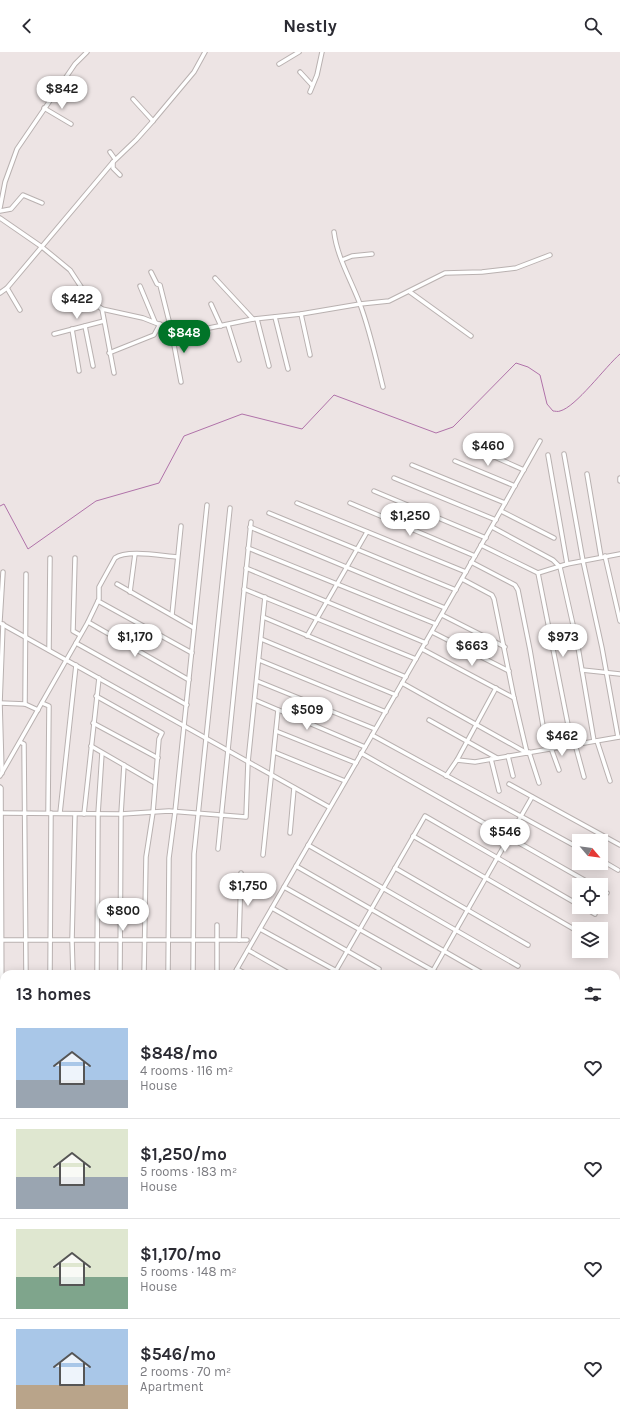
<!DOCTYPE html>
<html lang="en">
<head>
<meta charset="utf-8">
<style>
	:root { --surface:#fff; --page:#f7f7f7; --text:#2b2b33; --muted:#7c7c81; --line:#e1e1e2; --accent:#017428 }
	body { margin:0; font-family:Karla,sans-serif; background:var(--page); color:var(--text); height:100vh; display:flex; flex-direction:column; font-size:15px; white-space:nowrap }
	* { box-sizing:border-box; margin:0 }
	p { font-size:13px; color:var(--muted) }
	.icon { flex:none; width:22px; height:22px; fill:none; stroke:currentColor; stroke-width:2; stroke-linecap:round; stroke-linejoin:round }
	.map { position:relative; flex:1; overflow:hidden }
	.drawer { position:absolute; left:0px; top:918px; width:620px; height:456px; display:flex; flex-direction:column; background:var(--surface); border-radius:12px 12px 0 0; box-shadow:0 2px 10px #0003 }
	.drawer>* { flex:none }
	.needle { width:26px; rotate:119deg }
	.buttons { position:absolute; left:572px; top:782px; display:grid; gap:8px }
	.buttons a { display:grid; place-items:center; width:36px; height:36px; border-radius:0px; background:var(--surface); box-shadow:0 2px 10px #0003; font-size:20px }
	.price { position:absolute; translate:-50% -34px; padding:0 9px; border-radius:14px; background:#fff; color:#222; font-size:13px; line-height:26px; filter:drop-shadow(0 1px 2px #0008) }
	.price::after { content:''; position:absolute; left:50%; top:24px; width:12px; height:9px; margin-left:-6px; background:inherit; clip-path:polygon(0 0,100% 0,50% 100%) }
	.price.current { background:var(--accent); color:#fff }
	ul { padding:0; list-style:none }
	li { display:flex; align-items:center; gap:12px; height:100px; padding:0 16px }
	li+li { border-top:1px solid var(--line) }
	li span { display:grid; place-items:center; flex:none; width:112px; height:80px; border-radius:0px; color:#555 }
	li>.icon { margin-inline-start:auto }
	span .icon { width:48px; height:48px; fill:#fffc; stroke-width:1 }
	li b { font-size:17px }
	h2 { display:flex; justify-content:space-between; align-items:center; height:48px; padding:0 16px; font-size:17px }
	header { display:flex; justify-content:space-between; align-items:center; height:52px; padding:0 16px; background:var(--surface); font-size:18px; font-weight:700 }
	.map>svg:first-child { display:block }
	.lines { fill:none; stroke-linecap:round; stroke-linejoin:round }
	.stream { stroke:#b072a9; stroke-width:1 }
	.minor-casing { stroke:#b9b1b0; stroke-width:5.5 }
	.minor { stroke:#fff; stroke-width:3.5 }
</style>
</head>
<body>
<header><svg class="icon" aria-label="back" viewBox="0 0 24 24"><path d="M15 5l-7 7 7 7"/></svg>Nestly<svg class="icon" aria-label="search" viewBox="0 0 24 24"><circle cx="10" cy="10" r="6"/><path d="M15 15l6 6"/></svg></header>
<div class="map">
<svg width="620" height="1374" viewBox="0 0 620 1374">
	<rect width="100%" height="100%" fill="#ede4e4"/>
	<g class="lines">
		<path class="stream" d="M0,454L4,452L28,497L96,449L159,431L184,384L242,362L302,377L334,343L436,381L453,375L516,311L528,315L540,323L547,352L553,359C555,359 558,360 560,359C576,355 605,315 620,302"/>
		<defs>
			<g id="minor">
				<path d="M279,12L299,0"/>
				<path d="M300,20L312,33"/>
				<path d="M310,40L317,23L322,0"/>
				<path d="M133,47L153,69"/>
				<path d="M44,56L71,72"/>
				<path d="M110,100L115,107"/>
				<path d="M113,110V116L120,123"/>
				<path d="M0,156L5,130L17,97L75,12L87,0"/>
				<path d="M0,159L11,157L23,143L42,151"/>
				<path d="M0,166L42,195L70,218L89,247L102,257L143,266L171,277L209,276L253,267L301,262L360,252L389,249L445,221L482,220L516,216L550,203"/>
				<path d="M334,180C337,205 351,228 360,252C370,279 376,307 383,335"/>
				<path d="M342,208L352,204L372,202"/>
				<path d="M151,220L157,232L160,233L171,277"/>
				<path d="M215,226L253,267"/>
				<path d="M140,234L155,270"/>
				<path d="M7,236L20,258"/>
				<path d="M410,240L471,284"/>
				<path d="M0,241L7,236L113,110L136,88L153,69L194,20L205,0"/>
				<path d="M211,252L221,274"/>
				<path d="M102,257L114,321"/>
				<path d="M301,262L310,303"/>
				<path d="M275,265L288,317"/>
				<path d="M257,267L269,314"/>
				<path d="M228,273L239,308"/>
				<path d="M85,274L93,314"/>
				<path d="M72,277L79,319"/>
				<path d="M171,277L181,330"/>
				<path d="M54,282L104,269"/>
				<path d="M109,301L154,283L160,272"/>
				<path d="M488,402L524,418"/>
				<path d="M564,402L583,509L602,596L618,685"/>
				<path d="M548,403L567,512"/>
				<path d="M455,409L515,434"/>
				<path d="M412,413L505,451"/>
				<path d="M587,422L601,505"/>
				<path d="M394,426L496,468"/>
				<path d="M620,426V429"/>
				<path d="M374,439L486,486"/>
				<path d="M297,451L466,520"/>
				<path d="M350,451L475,504"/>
				<path d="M501,459L554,486"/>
				<path d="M269,461L456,538"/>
				<path d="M250,475L445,556"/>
				<path d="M492,475L553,508L560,515L578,595L594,689"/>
				<path d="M481,493L538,521L567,512L620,502"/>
				<path d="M248,496L436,572"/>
				<path d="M605,504L620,569"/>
				<path d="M75,506L73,579L80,583"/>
				<path d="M471,510L515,533L518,538L530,598L547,697"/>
				<path d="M246,516L426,591"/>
				<path d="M538,521L572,693"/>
				<path d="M462,527L492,543L494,547L514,646L527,701"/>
				<path d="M117,532L194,576"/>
				<path d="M244,537L416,607"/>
				<path d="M130,540L135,502"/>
				<path d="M98,549L192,601"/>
				<path d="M172,563L181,474"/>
				<path d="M442,563L505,595"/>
				<path d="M263,565L406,625"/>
				<path d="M0,569L3,520"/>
				<path d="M88,570L189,628"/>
				<path d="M0,571L329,755"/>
				<path d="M432,580L509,619"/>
				<path d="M307,584L367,480"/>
				<path d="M261,587L396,643"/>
				<path d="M76,591L187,653"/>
				<path d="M422,597L514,646"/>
				<path d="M49,598L50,506"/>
				<path d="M259,608L386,660"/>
				<path d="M582,618L620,622"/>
				<path d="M257,629L375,677"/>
				<path d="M402,631L527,701"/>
				<path d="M96,644L162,681L159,687L153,760L146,805L144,922"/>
				<path d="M255,648L365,695"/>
				<path d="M0,651L25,652L38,658"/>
				<path d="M42,651L49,654L48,761"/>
				<path d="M25,652L26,522"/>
				<path d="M429,668L497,706"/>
				<path d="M93,671L158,706"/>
				<path d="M276,679L356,711"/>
				<path d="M372,683L579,796"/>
				<path d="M597,689L610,729"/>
				<path d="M20,690L24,692L26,922"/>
				<path d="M575,692L584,725"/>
				<path d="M91,694L155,731"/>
				<path d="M551,696L559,718"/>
				<path d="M274,700L345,729"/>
				<path d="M529,700L539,731"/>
				<path d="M361,701L593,833"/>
				<path d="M508,704L513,724"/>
				<path d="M491,707L499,739"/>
				<path d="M457,708L496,636"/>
				<path d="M2,721L0,651L3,572"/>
				<path d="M0,724L88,570L99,547V535L115,506C127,497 162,504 177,505"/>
				<path d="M446,724L457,708L475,710L619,685"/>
				<path d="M509,732L620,793"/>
				<path d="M0,735L1,736L2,967L4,1021"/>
				<path d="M0,761L121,762L169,759L246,765L248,710L265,545"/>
				<path d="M60,761L76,613"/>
				<path d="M84,762L99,626"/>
				<path d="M290,781L294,736"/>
				<path d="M413,784L579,880"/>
				<path d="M308,793L518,914"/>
				<path d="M218,797L251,470"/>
				<path d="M263,803L278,658"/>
				<path d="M601,808L618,818"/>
				<path d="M296,814L484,922"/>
				<path d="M395,816L528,893"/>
				<path d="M284,835L439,922"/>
				<path d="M601,838L607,841"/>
				<path d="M583,855L595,862"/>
				<path d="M272,856L379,917"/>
				<path d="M217,873V922"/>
				<path d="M260,877L342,922"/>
				<path d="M0,888H247"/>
				<path d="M239,888L241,821"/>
				<path d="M248,898L290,922"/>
				<path d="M237,917L246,922"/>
				<path d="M50,922L51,761"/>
				<path d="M73,922L72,888L75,762"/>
				<path d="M97,922L98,762L102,701"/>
				<path d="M120,922L121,762L124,713"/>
				<path d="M168,922L169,806L175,760L207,453"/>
				<path d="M193,922L194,802L230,456"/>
				<path d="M234,922C336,744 440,568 540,389"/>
				<path d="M334,922L425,764L579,853"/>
				<path d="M431,922L532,745"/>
				<path d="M617,965L620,978"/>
				<path d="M616,1039H620"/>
				<path d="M616,1211L620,1210"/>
				<path d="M0,1238L4,1241"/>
				<path d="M0,1264L4,1266"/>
				<path d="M0,1293L4,1296"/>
				<path d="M0,1330L4,1323"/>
				<path d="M0,1348L4,1351"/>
				<path d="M38,1370L44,1374"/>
				<path d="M91,1370L99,1374"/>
				<path d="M141,1370L148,1374"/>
				<path d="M190,1370L196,1374"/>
				<path d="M234,1370L241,1374"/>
				<path d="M296,1370L305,1373"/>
				<path d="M82,1374L84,1370"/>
				<path d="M169,1374L170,1370"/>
				<path d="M210,1374L211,1370"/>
				<path d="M381,1374V1370"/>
				<path d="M443,1374L444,1370"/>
				<path d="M466,1374L467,1370"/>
				<path d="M486,1374L487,1370"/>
				<path d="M506,1374L507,1370"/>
			</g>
		</defs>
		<use href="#minor" class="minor-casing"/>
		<use href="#minor" class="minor"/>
	</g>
</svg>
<div class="buttons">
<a><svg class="needle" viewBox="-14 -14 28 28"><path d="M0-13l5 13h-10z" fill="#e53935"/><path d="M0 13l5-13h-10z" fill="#7c7c81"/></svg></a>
<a><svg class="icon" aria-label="locate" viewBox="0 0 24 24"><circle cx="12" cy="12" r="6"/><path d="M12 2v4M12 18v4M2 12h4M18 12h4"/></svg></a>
<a><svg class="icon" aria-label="layers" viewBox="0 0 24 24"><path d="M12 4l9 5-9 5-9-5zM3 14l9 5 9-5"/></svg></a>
</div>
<b class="price" style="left:62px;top:58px">$842</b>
<b class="price" style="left:77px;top:268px">$422</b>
<b class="price current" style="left:184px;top:302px">$848</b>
<b class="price" style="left:488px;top:415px">$460</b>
<b class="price" style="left:410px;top:485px">$1,250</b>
<b class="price" style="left:135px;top:606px">$1,170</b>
<b class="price" style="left:563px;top:606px">$973</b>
<b class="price" style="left:472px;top:615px">$663</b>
<b class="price" style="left:307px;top:679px">$509</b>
<b class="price" style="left:562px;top:705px">$462</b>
<b class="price" style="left:505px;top:801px">$546</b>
<b class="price" style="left:248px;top:855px">$1,750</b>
<b class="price" style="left:123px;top:880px">$800</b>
<section class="drawer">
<h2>13 homes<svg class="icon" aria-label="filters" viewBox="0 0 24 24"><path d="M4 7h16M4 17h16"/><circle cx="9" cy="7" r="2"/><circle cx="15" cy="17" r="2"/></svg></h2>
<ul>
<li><span style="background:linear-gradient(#a9c7e8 65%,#9aa5b1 0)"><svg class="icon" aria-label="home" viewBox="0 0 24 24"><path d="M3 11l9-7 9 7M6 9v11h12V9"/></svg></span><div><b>$848/mo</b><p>4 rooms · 116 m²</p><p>House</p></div><svg class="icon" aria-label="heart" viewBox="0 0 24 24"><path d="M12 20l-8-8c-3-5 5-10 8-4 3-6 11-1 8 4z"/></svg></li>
<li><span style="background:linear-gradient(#dfe7d0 60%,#9aa5b1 0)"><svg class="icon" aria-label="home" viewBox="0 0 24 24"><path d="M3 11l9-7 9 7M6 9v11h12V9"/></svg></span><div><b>$1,250/mo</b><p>5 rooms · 183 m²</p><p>House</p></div><svg class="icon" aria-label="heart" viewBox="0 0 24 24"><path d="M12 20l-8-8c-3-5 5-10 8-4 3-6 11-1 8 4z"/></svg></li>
<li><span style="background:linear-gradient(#dfe7d0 60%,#7fa58c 0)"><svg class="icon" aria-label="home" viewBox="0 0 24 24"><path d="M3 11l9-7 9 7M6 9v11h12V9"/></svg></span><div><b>$1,170/mo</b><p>5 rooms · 148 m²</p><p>House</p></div><svg class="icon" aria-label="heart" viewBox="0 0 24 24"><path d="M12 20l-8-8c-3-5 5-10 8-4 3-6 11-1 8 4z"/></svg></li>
<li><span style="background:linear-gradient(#a9c7e8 70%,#b9a48a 0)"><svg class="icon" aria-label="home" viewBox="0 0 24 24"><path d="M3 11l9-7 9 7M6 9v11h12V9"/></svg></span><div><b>$546/mo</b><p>2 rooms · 70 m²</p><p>Apartment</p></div><svg class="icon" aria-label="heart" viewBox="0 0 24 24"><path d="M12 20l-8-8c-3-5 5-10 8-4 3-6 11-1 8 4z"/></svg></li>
</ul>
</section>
</div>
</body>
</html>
